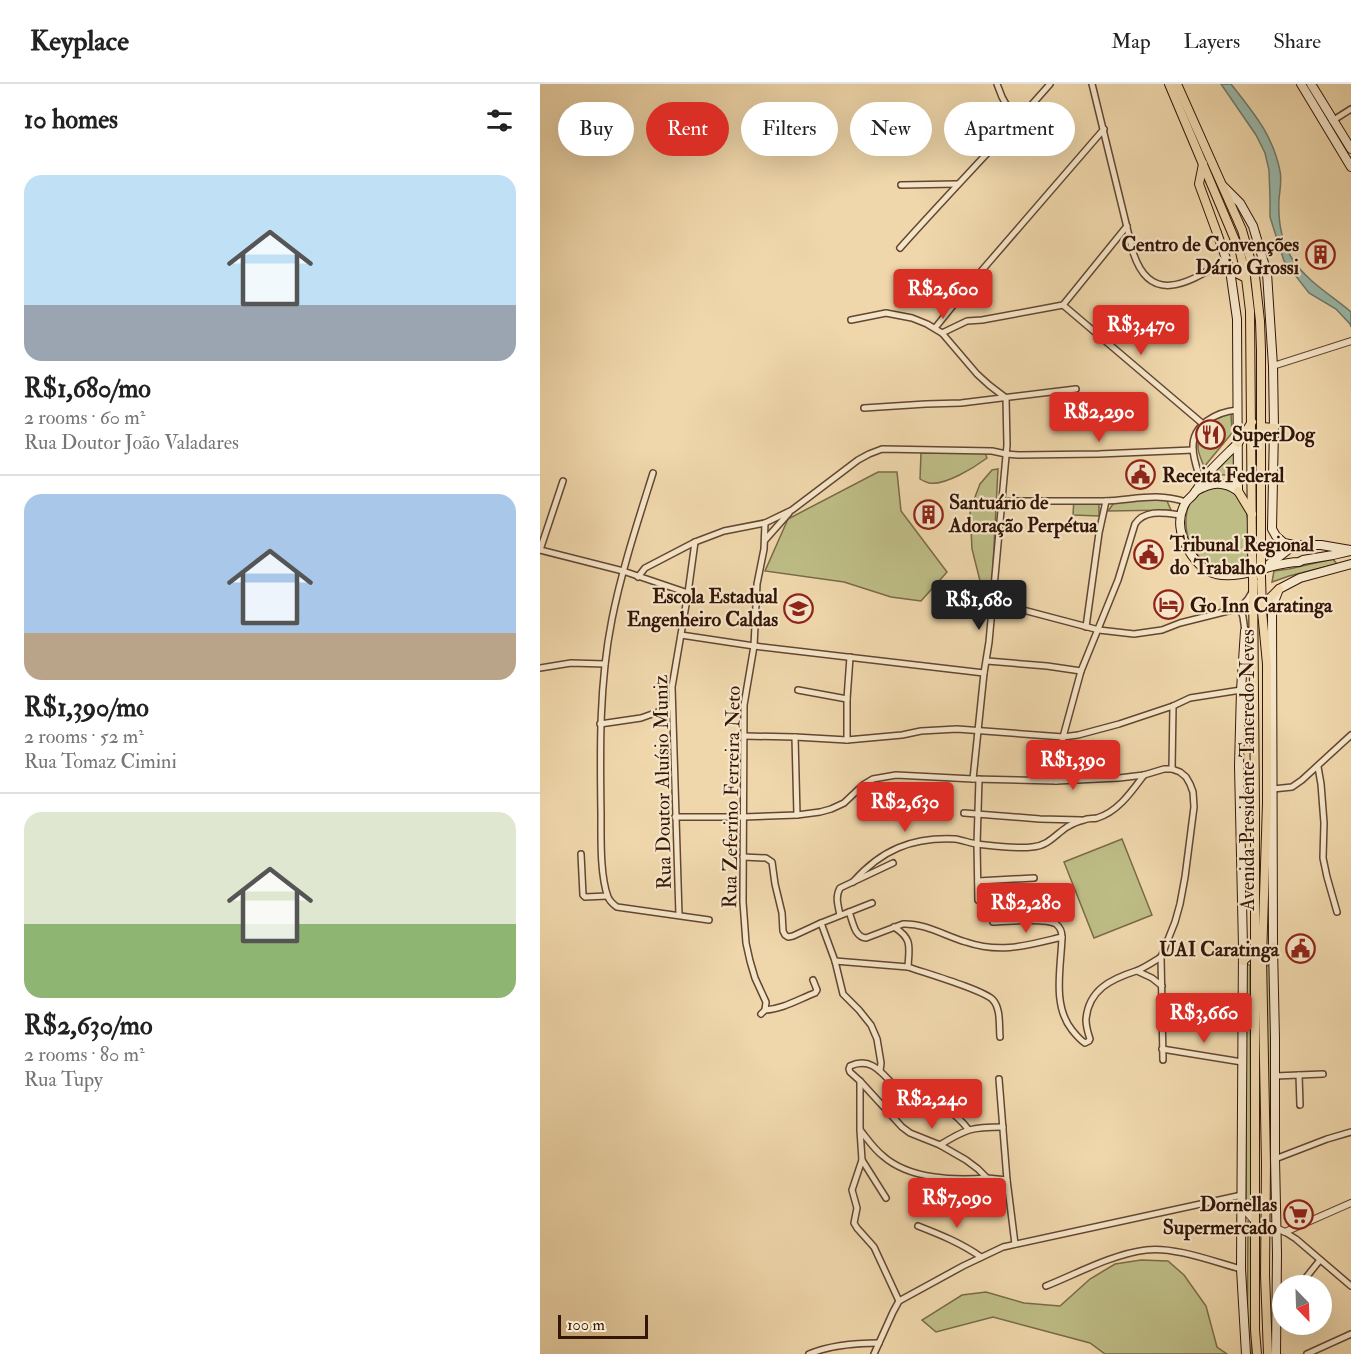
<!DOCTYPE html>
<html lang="en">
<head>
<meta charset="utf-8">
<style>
	:root { --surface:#fff; --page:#f2f2f2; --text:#222; --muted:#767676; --line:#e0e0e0; --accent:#d93025 }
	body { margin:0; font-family:"IM FELL Double Pica",serif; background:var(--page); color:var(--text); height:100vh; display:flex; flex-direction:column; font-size:22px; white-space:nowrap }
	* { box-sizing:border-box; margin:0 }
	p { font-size:20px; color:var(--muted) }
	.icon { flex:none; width:33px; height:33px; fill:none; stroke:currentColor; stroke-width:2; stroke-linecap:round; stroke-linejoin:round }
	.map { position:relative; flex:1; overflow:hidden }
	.side { display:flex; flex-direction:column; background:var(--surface); width:540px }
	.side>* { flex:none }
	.guide { position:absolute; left:18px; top:18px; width:570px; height:54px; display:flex; gap:12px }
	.needle { width:39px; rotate:157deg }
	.controls { position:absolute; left:732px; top:1191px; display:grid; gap:12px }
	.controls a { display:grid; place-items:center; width:60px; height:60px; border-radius:50%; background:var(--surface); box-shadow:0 6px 24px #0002; font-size:30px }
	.scale { position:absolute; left:18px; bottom:15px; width:90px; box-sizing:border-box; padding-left:6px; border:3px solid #341609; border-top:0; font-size:16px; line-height:21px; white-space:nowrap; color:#341609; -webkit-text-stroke:4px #f5e5c8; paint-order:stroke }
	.price { position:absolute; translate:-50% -51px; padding:0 14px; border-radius:6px; background:var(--accent); color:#fff; font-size:20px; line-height:39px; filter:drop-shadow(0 2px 3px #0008) }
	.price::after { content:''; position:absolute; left:50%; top:36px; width:18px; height:14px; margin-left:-9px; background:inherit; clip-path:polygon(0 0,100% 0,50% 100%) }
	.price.active { background:#222; color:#fff }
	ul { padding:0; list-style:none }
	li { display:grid; align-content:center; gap:12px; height:318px; padding:0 24px }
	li+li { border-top:2px solid var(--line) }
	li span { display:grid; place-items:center; height:186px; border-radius:18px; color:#555 }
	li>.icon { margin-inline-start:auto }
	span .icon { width:108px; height:108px; fill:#fffc; stroke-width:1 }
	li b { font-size:26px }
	h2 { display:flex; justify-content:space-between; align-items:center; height:72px; padding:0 24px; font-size:26px }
	.pill { padding:0 21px; border-radius:27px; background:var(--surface); box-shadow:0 6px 24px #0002; font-size:21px; line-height:54px }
	.pill.active { background:var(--accent); color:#fff }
	header { display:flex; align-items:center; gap:36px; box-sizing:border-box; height:84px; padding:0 30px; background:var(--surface); border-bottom:2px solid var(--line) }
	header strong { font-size:28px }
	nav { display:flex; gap:33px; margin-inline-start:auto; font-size:21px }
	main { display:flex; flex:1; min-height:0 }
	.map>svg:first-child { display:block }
	.green { fill:#bebd86; stroke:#796a48; stroke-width:1.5 }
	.water { fill:#9ab9ab; stroke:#71786a; stroke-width:1.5 }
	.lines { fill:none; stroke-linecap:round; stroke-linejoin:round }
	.minor-casing { stroke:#634632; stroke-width:8 }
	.tertiary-casing { stroke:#634632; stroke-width:8 }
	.secondary-casing { stroke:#341609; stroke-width:10 }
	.trunk-casing { stroke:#341609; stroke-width:10 }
	.minor { stroke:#f5e5c8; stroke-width:5 }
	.tertiary { stroke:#f5e5c8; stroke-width:6 }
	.secondary { stroke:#f5e5c8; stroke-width:8 }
	.trunk { stroke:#efd7ab; stroke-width:8 }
	.trunk-bridge-casing { stroke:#341609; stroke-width:10; stroke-linecap:butt }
	.trunk-bridge { stroke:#efd7ab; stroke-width:8 }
	.labels { text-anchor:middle; stroke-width:4.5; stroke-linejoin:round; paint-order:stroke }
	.poi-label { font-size:20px; font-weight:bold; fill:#341609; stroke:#f5e5c8; text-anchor:start }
	.street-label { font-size:20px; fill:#341609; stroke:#f5e5c8 }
</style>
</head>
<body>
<header>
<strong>Keyplace</strong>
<nav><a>Map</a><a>Layers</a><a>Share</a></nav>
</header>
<main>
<section class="side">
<h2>10 homes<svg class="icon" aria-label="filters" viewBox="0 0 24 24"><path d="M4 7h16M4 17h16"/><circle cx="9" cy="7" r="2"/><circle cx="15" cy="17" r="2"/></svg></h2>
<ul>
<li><span style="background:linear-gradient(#bfe0f5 70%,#9aa5b1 0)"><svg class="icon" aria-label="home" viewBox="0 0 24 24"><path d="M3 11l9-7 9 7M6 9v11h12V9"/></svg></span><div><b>R$1,680/mo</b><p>2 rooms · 60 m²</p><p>Rua Doutor João Valadares</p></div></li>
<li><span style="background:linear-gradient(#a9c7e8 75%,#b9a48a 0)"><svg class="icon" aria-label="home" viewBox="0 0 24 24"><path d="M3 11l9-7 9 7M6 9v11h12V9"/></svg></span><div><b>R$1,390/mo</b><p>2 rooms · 52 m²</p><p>Rua Tomaz Cimini</p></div></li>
<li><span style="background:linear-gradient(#dfe7d0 60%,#8fb573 0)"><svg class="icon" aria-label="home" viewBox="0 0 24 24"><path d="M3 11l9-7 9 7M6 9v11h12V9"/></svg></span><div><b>R$2,630/mo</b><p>2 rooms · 80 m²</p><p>Rua Tupy</p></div></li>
</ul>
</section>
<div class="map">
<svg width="811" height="1270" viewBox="0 0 811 1270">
	<rect width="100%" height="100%" fill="#efd7ab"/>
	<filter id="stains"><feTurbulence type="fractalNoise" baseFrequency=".00333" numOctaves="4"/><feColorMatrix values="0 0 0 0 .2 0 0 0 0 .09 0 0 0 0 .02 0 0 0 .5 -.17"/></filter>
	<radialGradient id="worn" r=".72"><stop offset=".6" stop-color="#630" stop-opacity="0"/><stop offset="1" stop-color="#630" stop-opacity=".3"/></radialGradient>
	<g class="green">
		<path d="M691,329L692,349L664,383C662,377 659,371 658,365C656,345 674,332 691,329Z"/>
		<path d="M694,363L695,394L685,391L669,390Z"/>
		<path d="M381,369H445L447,374C435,383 405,402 389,399C386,398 383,397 380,395Z"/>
		<path d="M458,385L452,501L440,497L432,465L430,426L440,400L452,386Z"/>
		<path d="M338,388H357L361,427L407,488L381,517L351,513L304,498L225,487L248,435Z"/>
		<path d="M685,397L706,424L709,445L714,464L707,482C694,485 678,485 666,478C645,466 639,429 655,411C661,404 676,401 685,397Z"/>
		<path d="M534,414H555L559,421V432L533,431Z"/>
		<path d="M623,414L627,417L631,426L568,427L576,416Z"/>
		<path d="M793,475L797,480L749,492L732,498L734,487L749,485Z"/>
		<path d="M582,755L612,831L554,854L524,778Z"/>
		<path d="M706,880L710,881L711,1125L706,1127Z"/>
		<path d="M731,881L733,971L732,1116L728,1117L726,882Z"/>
		<path d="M708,1137H713L712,1270H709L707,1265Z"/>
		<path d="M601,1176L628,1177L644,1191L666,1222L677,1263L687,1270H565L550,1259L453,1233L396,1248L382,1236L422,1211L446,1208L484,1219L520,1222L550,1195L575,1180Z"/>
	</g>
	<path class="water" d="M681,0H691C713,28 733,51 740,87C742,96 740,106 739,115C738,135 741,158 753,176C768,198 791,211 811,228V243L810,240L796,225L769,209L744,177L730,133V114L729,86L725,69L716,51Z"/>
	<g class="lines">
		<defs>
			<g id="minor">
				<path d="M457,0L462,13L476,38"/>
				<path d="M552,0L593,168C611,225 652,196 687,176"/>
				<path d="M792,37L811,25"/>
				<path d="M361,101L417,100"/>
				<path d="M360,164C409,109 461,56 510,0"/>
				<path d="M523,221L663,340"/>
				<path d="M311,236L346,229L372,234L387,240L402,249L437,290L449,301L466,314"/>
				<path d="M395,244L437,192L564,45"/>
				<path d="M402,249L427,237L442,236L523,221L587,142"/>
				<path d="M324,324L386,320L421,319L536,305"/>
				<path d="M113,389C98,437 82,485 72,535C59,600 60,665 61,731C61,754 60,792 68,813C70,818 73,820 77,823L169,836"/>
				<path d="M661,398C658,387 653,375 653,364C652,340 677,328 697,326"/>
				<path d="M462,417C496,417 530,417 564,417C594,416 616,408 646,418"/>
				<path d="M225,456L249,429"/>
				<path d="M0,466L83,487L148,509"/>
				<path d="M0,466L23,397"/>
				<path d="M98,493L105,484L155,458L184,447L225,439L252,426L318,376L329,370L342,365L452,367L466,370L479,371L559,370L653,366"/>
				<path d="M453,518L559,546L594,550L622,546L640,539L700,524L708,515L712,508"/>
				<path d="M700,524L703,533L705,547"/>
				<path d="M546,543L559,449L566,417"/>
				<path d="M141,551L214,562L444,589"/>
				<path d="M447,577L507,582L541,587"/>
				<path d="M0,584L31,579L65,580"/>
				<path d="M258,606L307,615"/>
				<path d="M60,640L101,634L132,623"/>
				<path d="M204,652L255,653L307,656L362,651L381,647L417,645L523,653L538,651L579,640L633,622L650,614L701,606"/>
				<path d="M255,653L257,731"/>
				<path d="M307,656V615L310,573"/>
				<path d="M778,683L781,700L784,739L783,774L787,793L797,828"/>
				<path d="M632,685L633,622"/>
				<path d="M433,695L444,589L449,558L467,361L466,314"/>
				<path d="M516,697L523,653L541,587L578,496L595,440C605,425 624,429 641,431"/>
				<path d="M733,705L752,703L762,696L811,651"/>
				<path d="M424,729L500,735L541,736"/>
				<path d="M135,733H203L257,731L280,728L291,725L304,719L323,701L333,695L356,691L433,695L516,697L579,694L604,691L624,685H632L640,688L646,693L650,700L653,708L654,723L645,793L640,820L635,838L621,873L623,976"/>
				<path d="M41,770L43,811L45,813L67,812"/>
				<path d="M203,773L226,774L232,778L235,800L242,829L243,847L245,851L248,853L253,852L281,839L332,819"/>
				<path d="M438,797L494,794"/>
				<path d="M313,798C341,766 372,753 415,755C422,756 430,759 437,760C455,762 474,765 492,763C508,762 515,751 527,743C532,740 539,737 544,736C548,734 553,735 557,734C578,728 592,707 604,691"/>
				<path d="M438,816L437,760L439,695"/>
				<path d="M309,828C313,837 314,853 326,854L363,840C385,839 405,852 426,858C461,870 488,861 522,853C521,884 512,921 532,946C536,951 540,956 545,959L549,957L550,955C548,949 546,943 546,936C548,906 571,895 596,887C604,884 613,878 621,873"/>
				<path d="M139,831L132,603L148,509L155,458"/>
				<path d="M300,831C298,821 295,813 300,804L353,779"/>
				<path d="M453,838C467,838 505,833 516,840C521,844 522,848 522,853"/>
				<path d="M281,839L295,877L303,910L319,926L331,941L337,955L341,979L340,987"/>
				<path d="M354,843C373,855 369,863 368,883C385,889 444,906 453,916C461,925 459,942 460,953"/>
				<path d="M295,877L368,883"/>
				<path d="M597,887L612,894L622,902"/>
				<path d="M225,926C243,925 259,915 275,909L277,906L273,896"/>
				<path d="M221,930L225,926L226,918L215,894L210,877L206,859L203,818L204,621L214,562L217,500L224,465L225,439"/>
				<path d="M622,965L702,978"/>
				<path d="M759,991L760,1021"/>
				<path d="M735,992L783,990"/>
				<path d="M459,995L467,1096L475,1160"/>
				<path d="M320,997V1046L322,1076L312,1106L317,1124L314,1139L317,1144L334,1163L359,1217"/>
				<path d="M428,1045C413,1026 404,1024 381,1016C376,1014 369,1013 364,1010C346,998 336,970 310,982L309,985L310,988L320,997L362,1043L370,1049L400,1061L426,1076L438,1085L447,1094L467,1096"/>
				<path d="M321,1047C328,1056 334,1065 343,1072C369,1095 414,1097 447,1094"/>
				<path d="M400,1061C426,1045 431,1043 463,1043"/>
				<path d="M735,1075L787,1055L811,1048"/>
				<path d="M322,1076L346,1114"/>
				<path d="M378,1142C401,1151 421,1159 441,1173"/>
				<path d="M745,1148L756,1155L811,1202"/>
				<path d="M760,1201L780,1176"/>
				<path d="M506,1202C536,1190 573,1170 606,1166C633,1162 675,1178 701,1185"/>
				<path d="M269,1270C291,1261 315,1259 339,1259"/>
				<path d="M334,1270L353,1228L359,1217L423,1182L463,1163L702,1111"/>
				<path d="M767,1270L811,1250"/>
			</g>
			<g id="tertiary">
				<path d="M733,282L811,257"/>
				<path d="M702,1123L715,1138"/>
				<path d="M725,1139L745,1148L811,1119"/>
			</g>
			<g id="secondary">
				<path d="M761,0L811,83"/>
				<path d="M771,0L811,65"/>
				<path d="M683,102L700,119L713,142L727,189L733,282L734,344L732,445L736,452L744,459L754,461H781L811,466"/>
				<path d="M677,149L690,186L697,235L698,407"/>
				<path d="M698,359C686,371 673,383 662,396C660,400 658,405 655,408C653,412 648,415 646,418C636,434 640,452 649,467C655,477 664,487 676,490C703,496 732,478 759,478L763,476L793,471L810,467"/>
				<path d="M656,407C672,398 683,397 698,407"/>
				<path d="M727,482L754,461"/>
				<path d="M705,547L701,606L699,682L703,863L701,1185L706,1270"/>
				<path d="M736,1270L737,1170L735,1075V954L733,863L732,523L739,505L760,494L811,480"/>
			</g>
			<g id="trunk">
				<path d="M629,0L700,168L706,194L710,227L712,465"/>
				<path d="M637,0L702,146L715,192L720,237L721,266V462"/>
				<path d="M663,80L659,100L677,149"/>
				<path d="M712,180L727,189"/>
				<path d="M690,186L706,194"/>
				<path d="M721,343L734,344"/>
				<path d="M698,359L712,338"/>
				<path d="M698,407L712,430"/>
				<path d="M721,493L722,527L727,580V719L722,874L726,1080L725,1191L728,1270"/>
				<path d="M713,496L715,726V1246L717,1270"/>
				<path d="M722,527L730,514L739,505"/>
				<path d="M722,874L733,863"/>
				<path d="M703,877L714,867"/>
			</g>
		</defs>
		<use href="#minor" class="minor-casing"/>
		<use href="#tertiary" class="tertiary-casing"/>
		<use href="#secondary" class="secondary-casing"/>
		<use href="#trunk" class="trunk-casing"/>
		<use href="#minor" class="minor"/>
		<use href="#tertiary" class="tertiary"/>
		<use href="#secondary" class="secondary"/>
		<use href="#trunk" class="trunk"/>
		<defs>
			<g id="trunk-bridge">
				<path d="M721,462V493"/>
				<path d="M712,465L713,496"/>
			</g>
		</defs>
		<use href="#trunk-bridge" class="trunk-bridge-casing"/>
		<use href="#trunk-bridge" class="trunk-bridge"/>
	</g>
	<defs>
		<symbol id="building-ring" viewBox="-11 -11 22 22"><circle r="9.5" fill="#f5e5c8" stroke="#8f2418" stroke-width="1.5"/><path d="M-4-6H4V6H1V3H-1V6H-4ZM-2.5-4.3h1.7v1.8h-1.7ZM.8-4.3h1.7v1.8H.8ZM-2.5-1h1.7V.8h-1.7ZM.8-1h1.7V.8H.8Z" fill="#8f2418"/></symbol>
		<symbol id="restaurant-ring" viewBox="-11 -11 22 22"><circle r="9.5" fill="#f5e5c8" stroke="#8f2418" stroke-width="1.5"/><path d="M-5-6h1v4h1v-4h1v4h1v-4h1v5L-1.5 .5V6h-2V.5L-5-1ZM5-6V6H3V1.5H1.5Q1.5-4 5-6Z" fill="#8f2418"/></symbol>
		<symbol id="civic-ring" viewBox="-11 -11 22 22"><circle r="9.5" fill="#f5e5c8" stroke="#8f2418" stroke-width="1.5"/><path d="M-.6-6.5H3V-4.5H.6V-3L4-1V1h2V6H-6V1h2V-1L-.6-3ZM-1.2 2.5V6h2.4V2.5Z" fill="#8f2418"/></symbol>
		<symbol id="hotel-ring" viewBox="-11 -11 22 22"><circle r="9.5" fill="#f5e5c8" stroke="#8f2418" stroke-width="1.5"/><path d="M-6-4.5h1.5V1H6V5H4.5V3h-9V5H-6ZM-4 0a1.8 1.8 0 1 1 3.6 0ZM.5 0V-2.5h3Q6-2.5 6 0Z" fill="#8f2418"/></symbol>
		<symbol id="school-ring" viewBox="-11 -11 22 22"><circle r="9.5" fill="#f5e5c8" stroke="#8f2418" stroke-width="1.5"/><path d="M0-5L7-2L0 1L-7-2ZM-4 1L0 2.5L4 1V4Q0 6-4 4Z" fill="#8f2418"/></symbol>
		<symbol id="supermarket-ring" viewBox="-11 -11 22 22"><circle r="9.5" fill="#f5e5c8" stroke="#8f2418" stroke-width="1.5"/><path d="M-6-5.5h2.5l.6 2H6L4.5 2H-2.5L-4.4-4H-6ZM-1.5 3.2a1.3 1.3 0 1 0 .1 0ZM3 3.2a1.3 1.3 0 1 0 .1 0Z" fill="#8f2418"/></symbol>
	</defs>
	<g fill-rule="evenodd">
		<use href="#building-ring" x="764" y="154" width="33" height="33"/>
		<use href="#restaurant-ring" x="654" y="334" width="33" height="33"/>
		<use href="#civic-ring" x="584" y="374" width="33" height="33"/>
		<use href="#building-ring" x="372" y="414" width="33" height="33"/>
		<use href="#civic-ring" x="592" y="454" width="33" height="33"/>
		<use href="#hotel-ring" x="612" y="504" width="33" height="33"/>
		<use href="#school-ring" x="242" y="508" width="33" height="33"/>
		<use href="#civic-ring" x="744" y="848" width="33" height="33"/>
		<use href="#supermarket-ring" x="742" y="1114" width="33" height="33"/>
	</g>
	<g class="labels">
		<g class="poi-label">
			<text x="759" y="167" text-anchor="end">Centro de Convenções<tspan x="759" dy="23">Dário Grossi</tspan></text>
			<text x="692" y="357">SuperDog</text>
			<text x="622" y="398">Receita Federal</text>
			<text x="409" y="425">Santuário de<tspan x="409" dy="23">Adoração Perpétua</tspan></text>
			<text x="630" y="467">Tribunal Regional<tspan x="630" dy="23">do Trabalho</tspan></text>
			<text x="238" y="519" text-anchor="end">Escola Estadual<tspan x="238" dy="23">Engenheiro Caldas</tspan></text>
			<text x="650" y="528">Go Inn Caratinga</text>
			<text x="739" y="872" text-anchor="end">UAI Caratinga</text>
			<text x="737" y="1127" text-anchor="end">Dornellas<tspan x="737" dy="23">Supermercado</tspan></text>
		</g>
		<g class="street-label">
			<text transform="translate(707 686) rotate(-90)" y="7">Avenida Presidente Tancredo Neves</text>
			<text transform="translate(122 698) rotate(-91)" y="7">Rua Doutor Aluísio Muniz</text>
			<text transform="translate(191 713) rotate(-89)" y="7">Rua Zeferino Ferreira Neto</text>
		</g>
	</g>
	<rect width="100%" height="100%" filter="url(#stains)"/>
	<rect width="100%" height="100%" fill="url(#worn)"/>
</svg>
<div class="controls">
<a><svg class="needle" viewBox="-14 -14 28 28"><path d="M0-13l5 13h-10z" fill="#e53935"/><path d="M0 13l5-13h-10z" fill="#767676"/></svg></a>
</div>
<div class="scale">100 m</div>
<b class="price" style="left:403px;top:236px">R$2,600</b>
<b class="price" style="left:601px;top:272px">R$3,470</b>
<b class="price" style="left:559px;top:359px">R$2,290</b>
<b class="price active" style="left:439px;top:547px">R$1,680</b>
<b class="price" style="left:533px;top:707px">R$1,390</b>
<b class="price" style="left:365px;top:749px">R$2,630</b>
<b class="price" style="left:486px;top:850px">R$2,280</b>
<b class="price" style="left:664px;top:960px">R$3,660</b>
<b class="price" style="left:392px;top:1046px">R$2,240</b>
<b class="price" style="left:417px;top:1145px">R$7,090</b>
<div class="guide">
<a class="pill">Buy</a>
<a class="pill active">Rent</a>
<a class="pill">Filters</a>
<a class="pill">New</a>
<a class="pill">Apartment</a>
</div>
</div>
</main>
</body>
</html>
